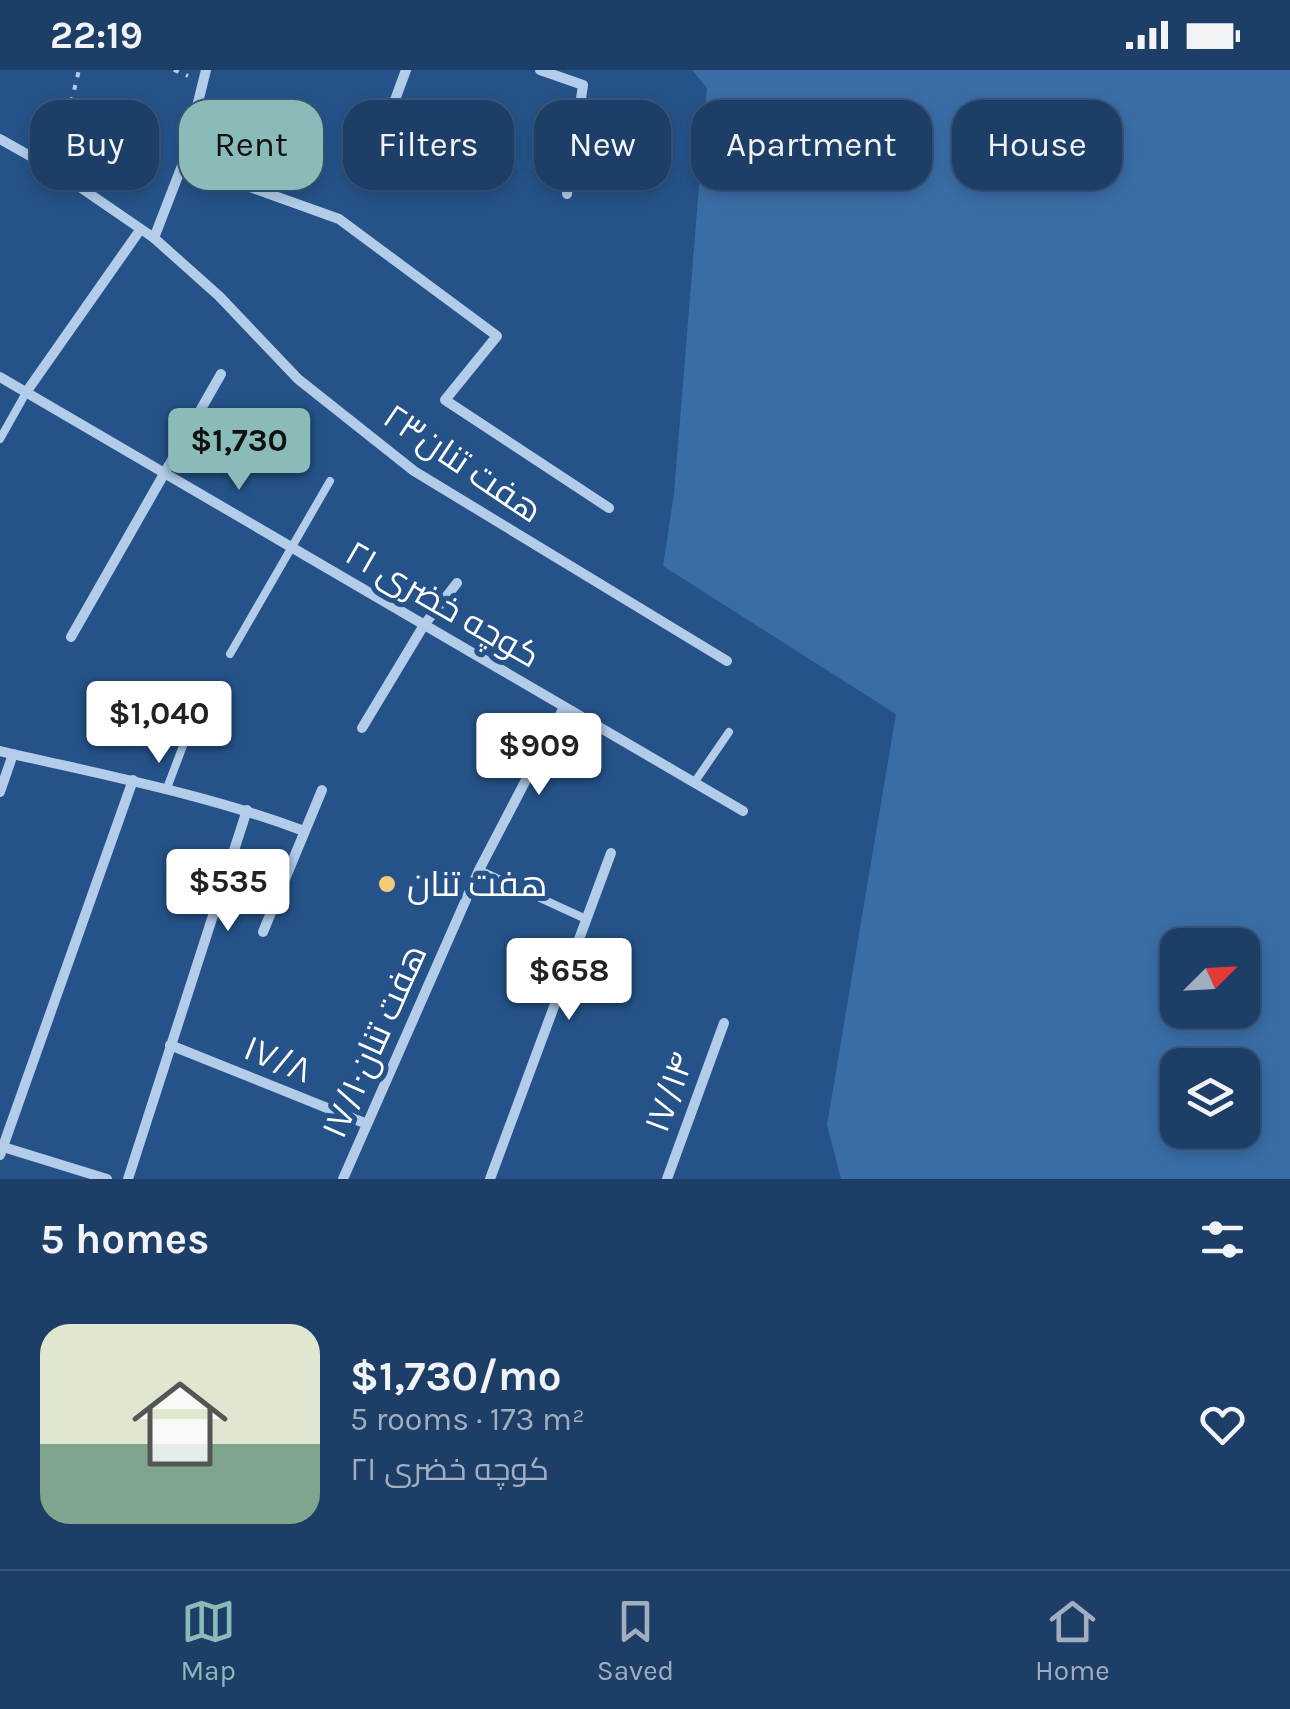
<!DOCTYPE html>
<html lang="en">
<head>
<meta charset="utf-8">
<style>
	:root { --surface:#1c3e67; --page:#25456d; --text:#f1f3f6; --muted:#a0aec0; --line:#3a577b; --accent:#8bbbb9 }
	body { margin:0; font-family:Karla,Cairo,sans-serif; background:var(--page); color:var(--text); height:100vh; display:flex; flex-direction:column; font-size:38px; white-space:nowrap }
	* { box-sizing:border-box; margin:0 }
	p { font-size:32px; color:var(--muted) }
	.icon { flex:none; width:55px; height:55px; fill:none; stroke:currentColor; stroke-width:2; stroke-linecap:round; stroke-linejoin:round }
	.map { position:relative; height:1109px; overflow:hidden }
	.details { display:flex; flex-direction:column; background:var(--surface); flex:1 }
	.details>* { flex:none }
	.guide { position:absolute; left:30px; top:30px; width:1230px; height:90px; display:flex; gap:20px }
	.needle { width:65px; rotate:66deg }
	.buttons { position:absolute; left:1160px; top:858px; display:grid; gap:20px }
	.buttons a { display:grid; place-items:center; width:100px; height:100px; border-radius:20px; background:var(--surface); box-shadow:0 5px 15px #0003,0 0 0 2px var(--line); font-size:50px }
	.price { position:absolute; translate:-50% -85px; padding:0 22px; border-radius:10px; background:#fff; color:#222; font-size:32px; line-height:65px; filter:drop-shadow(0 2px 5px #0008) }
	.price::after { content:''; position:absolute; left:50%; top:60px; width:30px; height:22px; margin-left:-15px; background:inherit; clip-path:polygon(0 0,100% 0,50% 100%) }
	.price.on { background:var(--accent); color:#111 }
	ul { padding:0; list-style:none }
	li { display:flex; align-items:center; gap:30px; height:250px; padding:0 40px }
	li+li { border-top:2px solid var(--line) }
	li span { display:grid; place-items:center; flex:none; width:280px; height:200px; border-radius:30px; color:#555 }
	li>.icon { margin-inline-start:auto }
	span .icon { width:120px; height:120px; fill:#fffc; stroke-width:1 }
	li b { font-size:42px }
	h2 { display:flex; justify-content:space-between; align-items:center; height:120px; padding:0 40px; font-size:42px }
	.pill { padding:0 35px; border-radius:30px; background:var(--surface); box-shadow:0 5px 15px #0003,0 0 0 2px var(--line); font-size:35px; line-height:90px }
	.pill.on { background:var(--accent); color:#111 }
	.status { display:flex; justify-content:space-between; align-items:center; height:70px; padding:0 50px; background:var(--surface); direction:ltr }
	.status svg { height:28px; fill:currentColor }
	.tab-bar { display:flex; justify-content:space-around; align-items:center; height:140px; border-top:2px solid var(--line); background:var(--surface); font-size:28px; color:var(--muted) }
	.tab-bar a { display:grid; justify-items:center; gap:5px }
	.tab-bar .on { color:var(--accent) }
	.map>svg:first-child { display:block }
	.green { fill:#3a6da6; fill-rule:evenodd }
	.lines { fill:none; stroke-linecap:round; stroke-linejoin:round }
	.path { stroke:#b2cce9; stroke-width:4; stroke-dasharray:5 8; stroke-linecap:butt }
	.lane { stroke:#b2cce9; stroke-width:8 }
	.street { stroke:#b2cce9; stroke-width:10 }
	.poi-dot { fill:#f3cc76; stroke:#255389; stroke-width:4 }
	.labels { text-anchor:middle; stroke-width:10; stroke-linejoin:round; paint-order:stroke }
	.street-label { font-size:35px; fill:#fff; stroke:#255389 }
	.poi-label { font-size:35px; fill:#fff; stroke:#255389; text-anchor:start }
</style>
</head>
<body>
<div class="status"><b>22:19</b><svg viewBox="0 0 49 12"><path d="M0 12V9h3v3zM5 12V6h3v6zM10 12V3h3v9zM15 12V0h3v12zM26 1h20v11H26zM47 4h2v5h-2z"/></svg></div>
<div class="map">
<svg width="1290" height="1109" viewBox="0 0 1290 1109">
	<rect width="100%" height="100%" fill="#255389"/>
	<path class="green" d="M692,0H1290V1109H841L827,1055L896,644L663,496L674,424L707,18ZM1178,875H1242V940H1178ZM1178,995H1242V1060H1178Z"/>
	<g class="lines">
		<g class="path">
			<path d="M174,0L188,6"/>
			<path d="M59,83L79,0"/>
		</g>
		<g class="lane">
			<path d="M0,369L27,321"/>
			<path d="M230,584L330,411"/>
			<path d="M694,713L729,662"/>
			<path d="M167,718L197,639"/>
			<path d="M479,800L586,849"/>
		</g>
		<g class="street">
			<path d="M540,0L583,15L567,124"/>
			<path d="M392,38L406,0"/>
			<path d="M0,69L55,100L154,168L219,226L298,309L414,401L727,591"/>
			<path d="M183,93L339,149L497,266L445,330L609,438"/>
			<path d="M154,168L183,93L206,0"/>
			<path d="M0,307L743,741"/>
			<path d="M27,321L140,160"/>
			<path d="M71,567L221,304"/>
			<path d="M362,658L424,555L457,513"/>
			<path d="M0,681C103,705 205,724 304,761"/>
			<path d="M0,722L13,684"/>
			<path d="M263,862L322,720"/>
			<path d="M170,975L367,1054"/>
			<path d="M0,1076L107,1109"/>
			<path d="M0,1085L133,710"/>
			<path d="M128,1109L247,740"/>
			<path d="M343,1109L479,800L564,637"/>
			<path d="M490,1109L611,783"/>
			<path d="M667,1109L724,953"/>
		</g>
	</g>
	<circle class="poi-dot" cx="387" cy="814" r="10"/>
	<g class="labels">
		<g class="street-label">
			<text transform="translate(463 393) rotate(34)" y="12">هفت تنان۲۳</text>
			<text transform="translate(443 534) rotate(30)" y="12">کوچه خضری ۲۱</text>
			<text transform="translate(374 971) rotate(-66)" y="12">۱۷/۱۰هفت تنان</text>
			<text transform="translate(278 989) rotate(22)" y="12">۱۷/۸</text>
			<text transform="translate(669 1022) rotate(-70)" y="12">۱۷/۱۴</text>
		</g>
		<g class="poi-label">
			<text x="407" y="826">هفت تنان</text>
		</g>
	</g>
</svg>
<div class="buttons">
<a><svg class="needle" viewBox="-14 -14 28 28"><path d="M0-13l5 13h-10z" fill="#e53935"/><path d="M0 13l5-13h-10z" fill="#a0aec0"/></svg></a>
<a><svg class="icon" aria-label="layers" viewBox="0 0 24 24"><path d="M12 4l9 5-9 5-9-5zM3 14l9 5 9-5"/></svg></a>
</div>
<b class="price on" style="left:239px;top:423px">$1,730</b>
<b class="price" style="left:159px;top:696px">$1,040</b>
<b class="price" style="left:539px;top:728px">$909</b>
<b class="price" style="left:228px;top:864px">$535</b>
<b class="price" style="left:569px;top:953px">$658</b>
<div class="guide">
<a class="pill">Buy</a>
<a class="pill on">Rent</a>
<a class="pill">Filters</a>
<a class="pill">New</a>
<a class="pill">Apartment</a>
<a class="pill">House</a>
</div>
</div>
<section class="details">
<h2>5 homes<svg class="icon" aria-label="filters" viewBox="0 0 24 24"><path d="M4 7h16M4 17h16"/><circle cx="9" cy="7" r="2"/><circle cx="15" cy="17" r="2"/></svg></h2>
<ul>
<li><span style="background:linear-gradient(#dfe7d0 60%,#7fa58c 0)"><svg class="icon" aria-label="home" viewBox="0 0 24 24"><path d="M3 11l9-7 9 7M6 9v11h12V9"/></svg></span><div><b>$1,730/mo</b><p>5 rooms · 173 m²</p><p>کوچه خضری ۲۱</p></div><svg class="icon" aria-label="heart" viewBox="0 0 24 24"><path d="M12 20l-8-8c-3-5 5-10 8-4 3-6 11-1 8 4z"/></svg></li>
</ul>
</section>
<nav class="tab-bar">
<a class="on"><svg class="icon" aria-label="map" viewBox="0 0 24 24"><path d="M3 6l6-2 6 2 6-2v14l-6 2-6-2-6 2zM9 4v14M15 6v14"/></svg>Map</a>
<a><svg class="icon" aria-label="saved" viewBox="0 0 24 24"><path d="M7 4h10v16l-5-4-5 4z"/></svg>Saved</a>
<a><svg class="icon" aria-label="home" viewBox="0 0 24 24"><path d="M3 11l9-7 9 7M6 9v11h12V9"/></svg>Home</a>
</nav>
</body>
</html>
